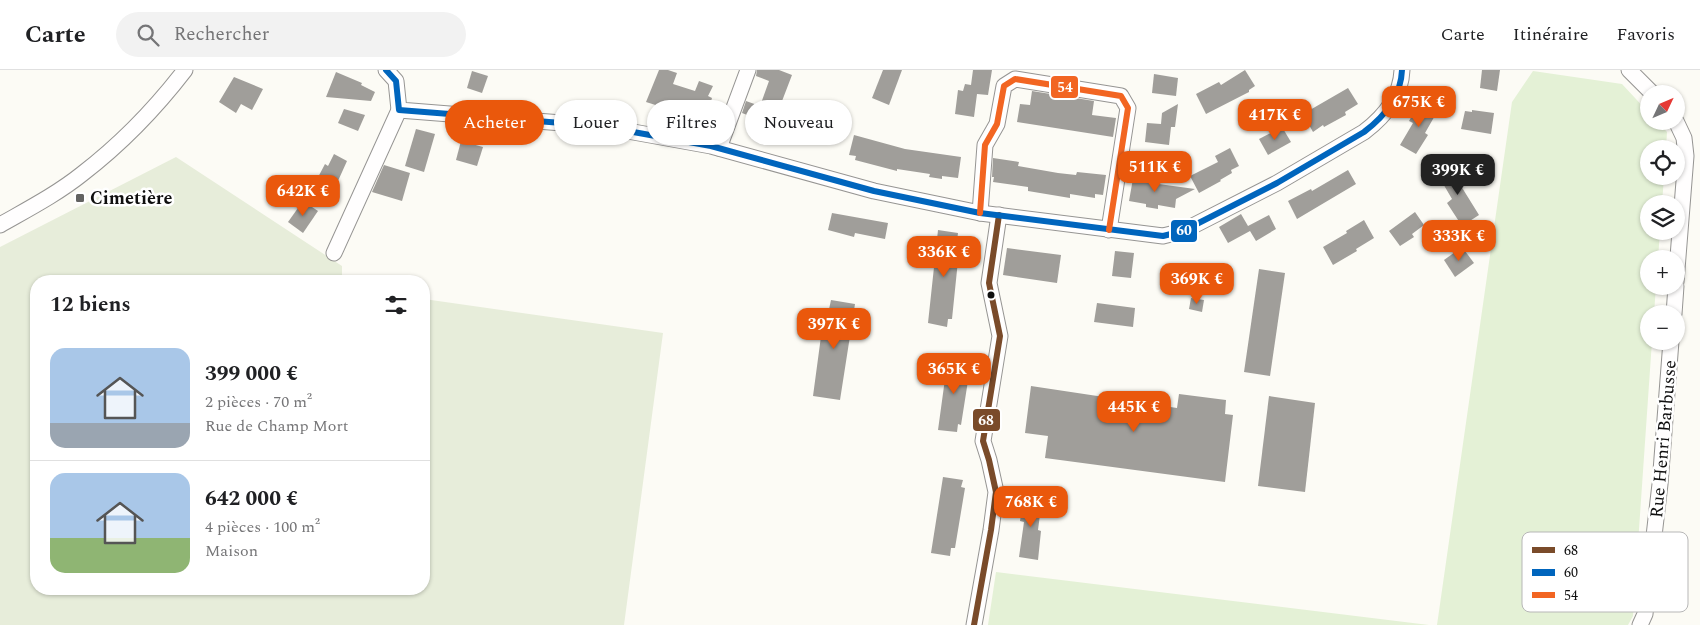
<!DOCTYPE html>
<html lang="fr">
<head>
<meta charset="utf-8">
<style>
	:root { --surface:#fff; --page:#f2f2f2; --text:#202124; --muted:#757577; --line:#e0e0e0; --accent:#ea580c }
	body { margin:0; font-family:Spectral,serif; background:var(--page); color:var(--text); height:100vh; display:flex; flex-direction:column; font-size:19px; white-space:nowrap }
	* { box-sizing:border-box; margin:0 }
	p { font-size:16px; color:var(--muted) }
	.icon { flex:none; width:28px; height:28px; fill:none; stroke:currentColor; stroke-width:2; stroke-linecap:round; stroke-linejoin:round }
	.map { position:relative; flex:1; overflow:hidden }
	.panel { position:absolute; left:30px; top:205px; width:400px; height:320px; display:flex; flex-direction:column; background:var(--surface); border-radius:20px; box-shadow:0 1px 4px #0004 }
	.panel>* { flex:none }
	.guide { position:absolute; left:445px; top:30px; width:475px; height:45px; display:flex; gap:10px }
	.needle { width:32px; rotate:46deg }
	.tools { position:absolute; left:1640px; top:15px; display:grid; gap:10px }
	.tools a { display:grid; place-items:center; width:45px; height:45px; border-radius:50%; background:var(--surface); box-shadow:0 1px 4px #0004; font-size:25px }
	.price { position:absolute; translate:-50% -42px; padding:0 11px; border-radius:10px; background:var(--accent); color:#fff; font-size:16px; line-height:32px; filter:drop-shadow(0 1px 2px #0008) }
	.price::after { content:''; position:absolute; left:50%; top:30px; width:15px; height:11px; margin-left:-8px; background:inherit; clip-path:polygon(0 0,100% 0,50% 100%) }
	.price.selected { background:#222; color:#fff }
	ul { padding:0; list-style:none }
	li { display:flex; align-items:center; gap:15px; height:125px; padding:0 20px }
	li+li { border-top:1px solid var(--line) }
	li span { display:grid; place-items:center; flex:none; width:140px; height:100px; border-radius:15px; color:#555 }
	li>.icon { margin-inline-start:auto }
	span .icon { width:60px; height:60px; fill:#fffc; stroke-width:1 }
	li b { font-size:21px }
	h2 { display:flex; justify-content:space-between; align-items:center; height:60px; padding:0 20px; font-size:21px }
	.pill { padding:0 18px; border-radius:22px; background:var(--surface); box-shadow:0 1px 4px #0004; font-size:18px; line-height:45px }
	.pill.selected { background:var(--accent); color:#fff }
	header { display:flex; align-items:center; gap:30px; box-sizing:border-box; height:70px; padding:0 25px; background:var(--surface); border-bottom:1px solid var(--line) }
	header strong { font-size:24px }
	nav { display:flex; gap:28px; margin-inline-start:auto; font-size:18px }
	.search { width:350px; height:45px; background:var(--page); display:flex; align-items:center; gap:12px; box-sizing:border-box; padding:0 18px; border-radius:28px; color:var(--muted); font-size:19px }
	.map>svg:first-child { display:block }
	.green { fill:#e4f1d6 }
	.cemetery { fill:#e7edda }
	.building { fill:#a09e9a }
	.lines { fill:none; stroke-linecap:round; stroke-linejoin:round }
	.minor-casing { stroke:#969593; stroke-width:17 }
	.minor { stroke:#fffefe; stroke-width:15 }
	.bus-1-casing { stroke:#fff; stroke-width:10 }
	.bus-2-casing { stroke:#fff; stroke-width:10 }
	.bus-3-casing { stroke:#fff; stroke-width:10 }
	.bus-1 { stroke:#7a4b2a; stroke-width:6 }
	.bus-2 { stroke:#0065bd; stroke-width:6 }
	.bus-3 { stroke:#f26522; stroke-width:6 }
	.poi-dot { fill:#626260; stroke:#fff; stroke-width:2 }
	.bus-dot { fill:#0f0f0f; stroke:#fff; stroke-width:2 }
	.labels { text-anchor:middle; stroke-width:5; stroke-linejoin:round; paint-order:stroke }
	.poi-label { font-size:18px; font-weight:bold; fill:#0f0f0f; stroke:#fff; text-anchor:start }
	.street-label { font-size:18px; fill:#0f0f0f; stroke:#fff }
	.key { fill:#fff; stroke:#b7b7b7; stroke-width:1 }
	.key-label { font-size:14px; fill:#0f0f0f }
	.line-badge { stroke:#fff; stroke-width:2 }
	.badge-label { font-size:14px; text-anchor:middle; font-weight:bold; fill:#fff }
</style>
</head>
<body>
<header>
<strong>Carte</strong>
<div class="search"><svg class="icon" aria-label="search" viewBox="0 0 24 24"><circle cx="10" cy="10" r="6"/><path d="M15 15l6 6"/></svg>Rechercher</div>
<nav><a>Carte</a><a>Itinéraire</a><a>Favoris</a></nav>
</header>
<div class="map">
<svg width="1700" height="555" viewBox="0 0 1700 555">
	<rect width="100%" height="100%" fill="#fcfbf5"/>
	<g class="green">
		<path d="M1533,1L1622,14L1649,43V51H1657L1667,62L1666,79H1649V106H1664L1662,134H1649V161H1660L1658,189H1649V216H1656L1654,244H1649V271H1652L1633,546L1628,555H1437L1512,32Z"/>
		<path d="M996,502L1429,555H988Z"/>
	</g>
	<path class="cemetery" d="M176,87L342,196V211H36V519H424V229L663,263L624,555H0V177Z"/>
	<g class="building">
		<path d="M659,0H668L677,3L673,14L695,21L699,11L713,16L708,26L712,28L706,48L667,33L665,38L646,32Z"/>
		<path d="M757,0H779L792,5L769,65L751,58L755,48L742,43L746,31L760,36L769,11L756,6Z"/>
		<path d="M883,0H902L889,35L872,28Z"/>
		<path d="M973,0H992L988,25L977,24L974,47L955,44L958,20L963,21L965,14L971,15Z"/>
		<path d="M1245,0L1255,16L1249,20V22L1206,44L1196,24L1219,12L1221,15Z"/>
		<path d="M1482,0H1500L1497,21L1480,18Z"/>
		<path d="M472,1L488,6L482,23L467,18Z"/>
		<path d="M336,2L362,13L361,15L375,22L371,31L326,27Z"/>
		<path d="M1154,4L1178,8L1176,26L1152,23Z"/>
		<path d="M234,7L263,19L252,40L241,34L236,43L219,32Z"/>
		<path d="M1348,18L1358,34L1345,42L1346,45L1324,57L1323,55L1313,62L1303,44Z"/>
		<path d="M1032,21L1094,31L1092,45L1116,48L1113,67L1017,52L1020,34L1030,35Z"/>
		<path d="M1420,32L1437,42L1425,63L1428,65L1416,84L1400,75L1413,53L1409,51Z"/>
		<path d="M1178,34L1175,57H1171L1169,75L1145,72L1147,53L1161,54L1162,43Z"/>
		<path d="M344,39L365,45L358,61L338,53Z"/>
		<path d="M1472,40L1494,43L1491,64L1461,59L1465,41L1472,42Z"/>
		<path d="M1282,57L1291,72L1268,85L1259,69Z"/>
		<path d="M416,59L435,64L424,102L405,96Z"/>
		<path d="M854,65L905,79L961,87L958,108L942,106V109L929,107L930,104L897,99V101L855,90L856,86L849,85Z"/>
		<path d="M461,71L483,77L477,96L456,90Z"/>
		<path d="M1230,78L1239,96L1231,100L1232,103L1220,110L1221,111L1199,123L1190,106L1218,92L1215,86Z"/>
		<path d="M334,84L347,91L333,122L315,113L325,94L328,96Z"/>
		<path d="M993,88L1019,92L1018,96L1058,103L1076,105L1077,102L1106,105L1103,125L1095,124V128L1070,124V128L1028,121V117L993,112L994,107H992Z"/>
		<path d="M384,95L410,103L402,131L372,122Z"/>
		<path d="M1454,95L1466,113L1461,116L1479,145L1462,156L1447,133L1452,129L1438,105Z"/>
		<path d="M1348,100L1356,114L1297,149L1288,131L1311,119L1312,121Z"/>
		<path d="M1134,103L1145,105L1144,112L1195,119L1176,129L1175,138L1158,135V139L1146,137V134L1129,131Z"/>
		<path d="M303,131L318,141L303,163L288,152Z"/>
		<path d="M1415,142L1424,155L1412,164L1414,167L1400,176L1389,161Z"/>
		<path d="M832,143L888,153L885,169L855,163L854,167L828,160Z"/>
		<path d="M1241,144L1248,156L1269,145L1276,159L1256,171L1250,161L1228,173L1219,157Z"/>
		<path d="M1364,150L1374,168L1356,179L1357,181L1333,195L1323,177L1347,163L1346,161Z"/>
		<path d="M938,160L958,163L957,171H960L952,249H948L947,257L928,253Z"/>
		<path d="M1462,177L1474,193L1455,207L1444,190Z"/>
		<path d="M1007,178L1061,185L1057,213L1003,205Z"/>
		<path d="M1115,181L1134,183L1131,208L1112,206Z"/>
		<path d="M1259,199L1285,203L1270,306L1244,302Z"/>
		<path d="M1191,228L1204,230L1202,242L1189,239Z"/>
		<path d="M831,230L855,234L840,330L813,326L824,244H828Z"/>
		<path d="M1097,233L1135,238L1133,257L1094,252Z"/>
		<path d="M948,287L967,290L966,297L970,298L961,355L958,354L957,362L938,360Z"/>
		<path d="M1031,316L1177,338L1179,324L1226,330L1225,344L1233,345L1225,412L1045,388L1048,366L1025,363Z"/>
		<path d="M1269,326L1315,333L1305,422L1258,416Z"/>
		<path d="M943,407L963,410L961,417L965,418L955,478H951L950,486L931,483Z"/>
		<path d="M1024,427L1042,429L1038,460L1041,461L1038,490L1019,487L1024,452L1020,451Z"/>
	</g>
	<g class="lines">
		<defs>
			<g id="minor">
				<path d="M386,0L396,11L399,40L600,56L711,76L874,121L980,143L1163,166L1183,161L1277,113L1364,62C1384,47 1401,26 1402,0"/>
				<path d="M1629,0L1653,24"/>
				<path d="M1676,51L1684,68L1686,86L1676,212"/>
				<path d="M719,78L748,0"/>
				<path d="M980,143L985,75L997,54L1004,16L1015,9L1121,26L1128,38L1109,160"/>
				<path d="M0,155C28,139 57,124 82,104C121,74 155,39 185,0"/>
				<path d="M334,183L399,40"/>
				<path d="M1674,244L1676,216"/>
				<path d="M974,555L991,460L996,422L989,390L983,371L1000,266L989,213L999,145"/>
				<path d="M1640,555L1645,544L1660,414L1671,271"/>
			</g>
		</defs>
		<use href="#minor" class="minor-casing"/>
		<use href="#minor" class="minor"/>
		<defs>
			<path id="bus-1" d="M974,555L991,460L996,422L989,390L983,371L1000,266L989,213L999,145"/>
			<path id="bus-2" d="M386,0L396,11L399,40L600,56L711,76L874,121L980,143L1163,166L1183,161L1277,113L1364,62C1384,47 1401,26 1402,0"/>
			<path id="bus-3" d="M980,143L985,75L997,54L1004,16L1015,9L1121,26L1128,38L1109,160"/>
		</defs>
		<use href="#bus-1" class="bus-1-casing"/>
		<use href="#bus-2" class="bus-2-casing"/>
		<use href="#bus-3" class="bus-3-casing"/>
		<use href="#bus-1" class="bus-1"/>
		<use href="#bus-2" class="bus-2"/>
		<use href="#bus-3" class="bus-3"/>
	</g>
	<rect class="poi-dot" x="75" y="123" width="10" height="10" rx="2.5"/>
	<circle class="bus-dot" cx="991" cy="225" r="4.5"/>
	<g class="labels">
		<g class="poi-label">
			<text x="90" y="134">Cimetière</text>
		</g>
		<g class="street-label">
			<text transform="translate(1663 369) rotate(-85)" y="6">Rue Henri Barbusse</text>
		</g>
	</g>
	<rect x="1522" y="462" width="166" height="80" rx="8" class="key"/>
	<rect x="1532" y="477" width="23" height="6" fill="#7a4b2a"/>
	<rect x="1532" y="499" width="23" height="7" fill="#0065bd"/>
	<rect x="1532" y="522" width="23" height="6" fill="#f26522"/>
	<g class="key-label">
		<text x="1564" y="485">68</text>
		<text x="1564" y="507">60</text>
		<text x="1564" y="530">54</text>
	</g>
	<g class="line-badge">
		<rect x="1050" y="5" width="29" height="24" rx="5" fill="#f26522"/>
		<rect x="1170" y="149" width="28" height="24" rx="5" fill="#0065bd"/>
		<rect x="972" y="338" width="29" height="24" rx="5" fill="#7a4b2a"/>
	</g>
	<g class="badge-label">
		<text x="1065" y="22">54</text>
		<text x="1184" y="165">60</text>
		<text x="986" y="355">68</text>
	</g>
</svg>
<div class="tools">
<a><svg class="needle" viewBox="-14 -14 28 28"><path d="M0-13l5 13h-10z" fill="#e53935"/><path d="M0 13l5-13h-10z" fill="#757577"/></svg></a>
<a><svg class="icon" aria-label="locate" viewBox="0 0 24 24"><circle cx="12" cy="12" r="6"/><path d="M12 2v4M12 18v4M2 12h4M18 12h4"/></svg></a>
<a><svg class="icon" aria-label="layers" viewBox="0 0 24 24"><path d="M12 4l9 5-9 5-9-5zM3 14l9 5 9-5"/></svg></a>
<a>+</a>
<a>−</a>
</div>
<b class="price" style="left:1419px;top:58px">675K €</b>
<b class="price" style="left:1275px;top:71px">417K €</b>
<b class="price" style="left:1155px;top:123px">511K €</b>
<b class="price selected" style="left:1458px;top:126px">399K €</b>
<b class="price" style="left:303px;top:147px">642K €</b>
<b class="price" style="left:1459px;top:192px">333K €</b>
<b class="price" style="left:944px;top:208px">336K €</b>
<b class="price" style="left:1197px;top:235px">369K €</b>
<b class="price" style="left:834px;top:280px">397K €</b>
<b class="price" style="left:954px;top:325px">365K €</b>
<b class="price" style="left:1134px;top:363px">445K €</b>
<b class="price" style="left:1031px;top:458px">768K €</b>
<div class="guide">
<a class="pill selected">Acheter</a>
<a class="pill">Louer</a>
<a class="pill">Filtres</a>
<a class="pill">Nouveau</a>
</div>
<section class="panel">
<h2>12 biens<svg class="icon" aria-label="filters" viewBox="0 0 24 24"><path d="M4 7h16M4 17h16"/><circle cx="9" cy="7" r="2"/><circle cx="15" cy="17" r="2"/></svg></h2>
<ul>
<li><span style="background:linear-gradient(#a9c7e8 75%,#9aa5b1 0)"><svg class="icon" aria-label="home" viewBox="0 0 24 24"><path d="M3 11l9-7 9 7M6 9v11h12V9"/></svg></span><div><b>399 000 €</b><p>2 pièces · 70 m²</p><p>Rue de Champ Mort</p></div></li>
<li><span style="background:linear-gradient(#a9c7e8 65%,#8fb573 0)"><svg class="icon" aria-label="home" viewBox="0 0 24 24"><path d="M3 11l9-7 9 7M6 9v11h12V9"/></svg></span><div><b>642 000 €</b><p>4 pièces · 100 m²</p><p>Maison</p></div></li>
</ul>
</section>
</div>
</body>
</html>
